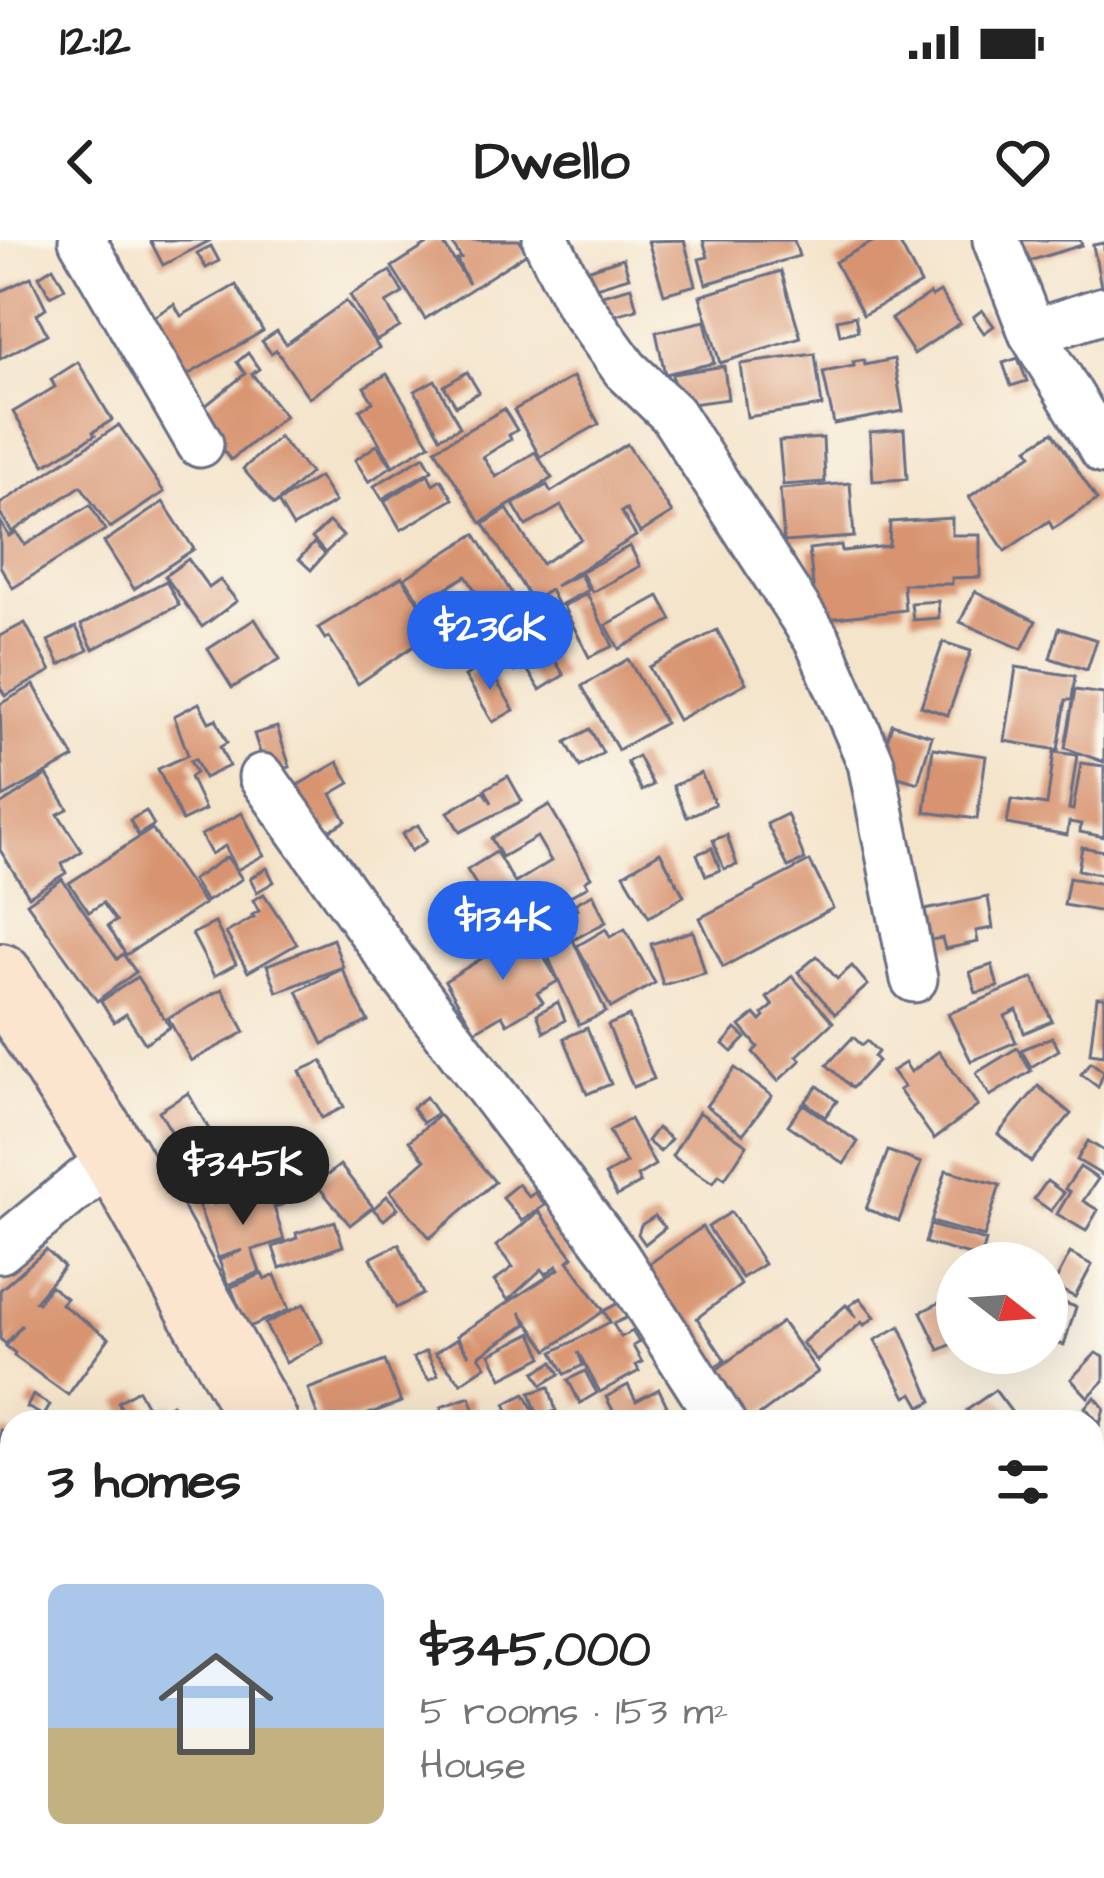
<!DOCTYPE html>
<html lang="en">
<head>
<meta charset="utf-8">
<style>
	:root { --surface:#fff; --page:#f2f2f2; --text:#222; --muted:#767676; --line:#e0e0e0; --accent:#2563eb }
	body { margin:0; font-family:"Architects Daughter",sans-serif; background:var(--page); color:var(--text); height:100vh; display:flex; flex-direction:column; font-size:45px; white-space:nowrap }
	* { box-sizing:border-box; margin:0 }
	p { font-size:39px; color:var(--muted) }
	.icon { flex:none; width:66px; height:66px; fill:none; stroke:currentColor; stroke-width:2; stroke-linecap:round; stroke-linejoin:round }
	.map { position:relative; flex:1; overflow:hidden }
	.side { position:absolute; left:0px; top:1170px; width:1104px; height:468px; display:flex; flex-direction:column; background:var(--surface); border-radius:36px 36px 0 0; box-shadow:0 12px 48px #0002 }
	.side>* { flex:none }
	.needle { width:78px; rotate:107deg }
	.buttons { position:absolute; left:936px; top:1002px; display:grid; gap:24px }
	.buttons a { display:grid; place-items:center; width:132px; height:132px; border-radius:50%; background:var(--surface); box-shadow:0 12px 48px #0002; font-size:60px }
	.price { position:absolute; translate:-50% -102px; padding:0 27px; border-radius:42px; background:var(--accent); color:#fff; font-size:39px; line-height:78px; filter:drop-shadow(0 3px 6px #0008) }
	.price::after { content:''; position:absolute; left:50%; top:72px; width:36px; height:27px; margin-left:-18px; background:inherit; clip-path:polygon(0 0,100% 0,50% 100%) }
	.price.selected { background:#222; color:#fff }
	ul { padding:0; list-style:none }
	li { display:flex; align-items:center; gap:36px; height:300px; padding:0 48px }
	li+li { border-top:3px solid var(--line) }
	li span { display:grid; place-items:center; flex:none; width:336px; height:240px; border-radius:18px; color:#555 }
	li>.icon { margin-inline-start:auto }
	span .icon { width:144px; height:144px; fill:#fffc; stroke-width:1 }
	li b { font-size:51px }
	h2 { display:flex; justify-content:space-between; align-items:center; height:144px; padding:0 48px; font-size:51px }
	.status { display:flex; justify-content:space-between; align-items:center; height:84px; padding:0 60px; background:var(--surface); direction:ltr }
	.status svg { height:33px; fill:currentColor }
	header { display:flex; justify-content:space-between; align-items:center; height:156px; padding:0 48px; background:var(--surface); font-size:54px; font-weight:700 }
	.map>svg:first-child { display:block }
	.building { fill:#d89471 }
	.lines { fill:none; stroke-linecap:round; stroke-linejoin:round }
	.street-casing { stroke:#676e84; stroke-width:51 }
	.secondary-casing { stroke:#676e84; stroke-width:72 }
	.street { stroke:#fff; stroke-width:45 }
	.secondary { stroke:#fbe5cf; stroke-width:66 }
</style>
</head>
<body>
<div class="status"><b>12:12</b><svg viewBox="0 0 49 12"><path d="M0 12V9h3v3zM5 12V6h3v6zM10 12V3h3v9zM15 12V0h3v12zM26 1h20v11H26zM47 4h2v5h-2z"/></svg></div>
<header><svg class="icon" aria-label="back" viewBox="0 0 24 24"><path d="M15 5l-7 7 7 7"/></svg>Dwello<svg class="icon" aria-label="heart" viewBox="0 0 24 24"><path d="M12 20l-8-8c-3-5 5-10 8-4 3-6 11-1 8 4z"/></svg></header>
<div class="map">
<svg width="1104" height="1638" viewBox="0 0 1104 1638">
	<rect width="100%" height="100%" fill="#fbf7ec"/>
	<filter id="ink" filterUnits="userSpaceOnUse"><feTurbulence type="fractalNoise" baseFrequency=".00833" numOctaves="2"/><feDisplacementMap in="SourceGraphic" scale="24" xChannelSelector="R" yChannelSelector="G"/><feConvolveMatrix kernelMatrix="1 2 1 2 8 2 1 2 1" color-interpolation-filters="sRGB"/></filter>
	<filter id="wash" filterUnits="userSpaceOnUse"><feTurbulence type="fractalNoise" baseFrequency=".004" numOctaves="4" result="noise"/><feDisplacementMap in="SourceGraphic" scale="48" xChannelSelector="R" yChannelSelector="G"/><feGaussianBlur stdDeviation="2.7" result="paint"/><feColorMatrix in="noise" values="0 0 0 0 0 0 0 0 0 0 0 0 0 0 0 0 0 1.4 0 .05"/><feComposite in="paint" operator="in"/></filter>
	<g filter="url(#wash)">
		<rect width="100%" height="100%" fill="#f4e4ca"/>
		<g id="blocks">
			<g class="building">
				<path d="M150,0H211L163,25Z"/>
				<path d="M434,0H441L469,44L457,20L461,18L450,0H519L527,13L425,79L392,27Z"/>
				<path d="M684,0L696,45L664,54L648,1Z"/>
				<path d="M703,0H794L799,16L706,44L699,19L708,17Z"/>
				<path d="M876,0H898L921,44L863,75L835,22Z"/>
				<path d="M1019,0H1080L1082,5L1026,22Z"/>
				<path d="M1104,3V51L1102,52L1093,5Z"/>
				<path d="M211,6L219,21L206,28L197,13Z"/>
				<path d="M623,18L629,37L589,49L584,31Z"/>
				<path d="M53,27L65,48L50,56L39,36Z"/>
				<path d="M390,31L403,53L386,63L400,87L376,101L350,55Z"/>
				<path d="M781,31L801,98L720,123L700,56Z"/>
				<path d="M31,37L46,68L37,74L47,94L0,119V52Z"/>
				<path d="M236,45L263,91L184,137L150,79L174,64L181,76Z"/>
				<path d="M631,47L637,69L597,80L591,58Z"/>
				<path d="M940,52L960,83L914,114L891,79L930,54L932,57Z"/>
				<path d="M346,61L379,108L309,158L276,110L271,113L262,101L277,91L286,104Z"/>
				<path d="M982,70L994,86L984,93L973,77Z"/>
				<path d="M855,76L858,91L840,95L837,80Z"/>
				<path d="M705,81L714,123L665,134L656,92Z"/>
				<path d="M248,113L259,129L252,134L285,176L231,220L194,175L245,134L237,122Z"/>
				<path d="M815,114L822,166L747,177L740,124Z"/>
				<path d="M1018,118L1027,141L1011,146L1003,123Z"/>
				<path d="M894,119L903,171L834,184L823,132L854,126L853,122L864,120L865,125Z"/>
				<path d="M78,122L112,180L93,192L95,195L45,225L13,172L55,147L51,139Z"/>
				<path d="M724,126L728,159L676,166L672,134Z"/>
				<path d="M467,132L479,152L456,166L444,146Z"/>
				<path d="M387,134L430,204L393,226L360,170L373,162L364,147Z"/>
				<path d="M573,137L599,184L540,217L514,170Z"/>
				<path d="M435,140L460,187L440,197L415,151Z"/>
				<path d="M504,169L517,190L509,195L511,199L483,217L496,237L535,212L552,238L481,283L435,209Z"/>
				<path d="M119,185L164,252L110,288L81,246L12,292L0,273V264Z"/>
				<path d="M904,189L907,239L873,241L870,192Z"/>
				<path d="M1053,192L1097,260L1053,289L1049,281L1005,311L969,257L1032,214L1028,208Z"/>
				<path d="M279,197L310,233L274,265L243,229Z"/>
				<path d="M823,198L825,242L783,245L779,201Z"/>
				<path d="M627,204L672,273L640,293L626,269L621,272L636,296L555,346L580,334L588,350L558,366L550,350L532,361L484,284L507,269L542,324L581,299L561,266L526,286L513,264L547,245L551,252Z"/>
				<path d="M377,205L392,226L369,242L355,220Z"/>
				<path d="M424,216L432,230L382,259L374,246Z"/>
				<path d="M428,234L433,244L441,239L453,259L401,290L384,261Z"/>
				<path d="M319,237L335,262L293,287L278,262Z"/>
				<path d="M850,243L854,297L784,302L780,249Z"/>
				<path d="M163,262L194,309L134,349L104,302Z"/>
				<path d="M90,265L105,290L13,348L0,326V281L9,296L16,292L25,305Z"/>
				<path d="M952,278V295H980V337L952,338V344H903L905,370L817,380L809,309L841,305L842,311L889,306L890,282Z"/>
				<path d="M329,282L343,296L325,313L312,298Z"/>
				<path d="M475,294L519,365L450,408L432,380L478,355L466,336L421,364L405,338Z"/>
				<path d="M314,303L325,314L311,330L299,319Z"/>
				<path d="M630,306L640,326L592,352L581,332Z"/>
				<path d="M188,319L209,348L220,340L237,361L202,387L165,336Z"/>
				<path d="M402,337L436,391L358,444L329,397L325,399L318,388Z"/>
				<path d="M166,341L179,365L93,409L81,385Z"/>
				<path d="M975,351L1036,381L1022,409L960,382Z"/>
				<path d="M587,354L613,406L589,417L563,366Z"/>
				<path d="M659,356L672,380L619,409L606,385Z"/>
				<path d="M938,361L939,378L913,380L911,363Z"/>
				<path d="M255,379L280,419L232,448L208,409Z"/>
				<path d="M25,383L51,431L5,456L0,447V396Z"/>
				<path d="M532,384L564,435L540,450L525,426L515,432L500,408Z"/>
				<path d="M76,387L88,410L60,425L48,401Z"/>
				<path d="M1059,388L1097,400L1087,430L1050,418Z"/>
				<path d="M717,390L746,443L678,480L649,427Z"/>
				<path d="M943,402L971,411L948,475L921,466Z"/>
				<path d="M628,419L665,483L618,510L582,446Z"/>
				<path d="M486,424L514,470L493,482L465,436Z"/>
				<path d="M1016,427L1075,436L1072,460H1066L1058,510L1005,501Z"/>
				<path d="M34,445L74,518L3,557L0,464Z"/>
				<path d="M1075,450L1104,454V522L1065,508Z"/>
				<path d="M199,463L209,482L216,479L227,503L220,507L229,526L204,538L195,519L190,521L196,533L190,537L205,570L182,581L158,529L188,515L174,476Z"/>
				<path d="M892,484L932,496L918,543L878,531Z"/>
				<path d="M277,487L290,527L267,534L254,494Z"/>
				<path d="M590,489L603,513L580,527L566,502Z"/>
				<path d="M933,508L986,516L977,579L925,572Z"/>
				<path d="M1054,512L1077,515L1069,569L1073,570L1081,523L1104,526V597L1080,592L1081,584L1069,582L1067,595L1007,584L1011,560L1047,565Z"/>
				<path d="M638,516L653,545L642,551L627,522Z"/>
				<path d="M338,522L350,543L331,554L346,581L321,595L284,553Z"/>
				<path d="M701,533L715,564L687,577L673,546Z"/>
				<path d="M47,535L68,569L58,574L82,611L62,624L66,633L29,656L0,610V565Z"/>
				<path d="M508,536L522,561L460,592L448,572L484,551L492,563L485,549Z"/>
				<path d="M549,565L591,637L585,641L588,646L563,660L560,654L503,688L467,630L496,612L515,643L551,621L537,597L502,617L491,598Z"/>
				<path d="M146,571L154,585L138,595L130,580Z"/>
				<path d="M242,573L264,615L237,630L225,606L211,614L201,595Z"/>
				<path d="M787,574L805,620L788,627L767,584Z"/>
				<path d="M418,585L427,601L411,611L402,594Z"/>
				<path d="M152,589L204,664L126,715L108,686L116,681L103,663L89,672L69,643Z"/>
				<path d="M727,595L737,625L724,629L713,600Z"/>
				<path d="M1082,607L1104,611V635L1078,630Z"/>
				<path d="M712,608L720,630L706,636L697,614Z"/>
				<path d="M660,612L684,656L649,677L624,634Z"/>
				<path d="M227,617L242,639L206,662L192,640Z"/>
				<path d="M810,621L833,668L723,727L700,678Z"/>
				<path d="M267,628L274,642L257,652L250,638Z"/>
				<path d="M1069,638L1104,644V672L1064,665Z"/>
				<path d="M62,639L117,719L123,714L136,732L97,761L27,663Z"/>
				<path d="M264,654L297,704L248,732L226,693L254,677L252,675L259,671L253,660Z"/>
				<path d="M593,654L606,682L573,700L606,772L579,785L535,688L578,669L576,663Z"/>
				<path d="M988,657L993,688L976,691L978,702L945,709L942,698L931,700L925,670Z"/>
				<path d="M215,683L236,724L214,736L192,694Z"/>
				<path d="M606,689L610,697L625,689L655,743L611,768L577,706Z"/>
				<path d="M528,690L558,741L537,753L543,762L507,784L502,775L475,791L445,741Z"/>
				<path d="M693,691L705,733L663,745L651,704Z"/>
				<path d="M333,699L343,727L277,752L267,725Z"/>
				<path d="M817,716L837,739L852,726L868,745L835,774L798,732Z"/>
				<path d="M992,725L998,747L976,753L970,732Z"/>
				<path d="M342,729L368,781L323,804L297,751Z"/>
				<path d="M792,736L833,782L797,816L801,820L778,841L753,812L758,807L740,786L755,774L761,781L765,777L763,774L773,766L767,758Z"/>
				<path d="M137,737L170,787L145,803L126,774L114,782L101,761Z"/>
				<path d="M1033,738L1052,781L1024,793L1017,770L1005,776L1016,802L971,821L948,774Z"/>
				<path d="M222,749L245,792L191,821L168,778Z"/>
				<path d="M1097,757H1104V815L1090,813Z"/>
				<path d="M558,762L565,780L544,792L537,774Z"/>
				<path d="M629,776L654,839L633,847L608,785Z"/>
				<path d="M587,788L611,844L587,854L564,798Z"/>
				<path d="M736,789L746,798L732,812L723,804Z"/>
				<path d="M853,797L862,805L867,801L878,812L874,817L878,821L852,848L827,825Z"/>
				<path d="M1052,797L1059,810L1031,827L1021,810Z"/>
				<path d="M1017,808L1031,831L990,856L976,833Z"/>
				<path d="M939,811L978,866L934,899L899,850L904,847L892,831L905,823L911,832Z"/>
				<path d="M322,821L344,867L322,878L300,831Z"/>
				<path d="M1091,822L1104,832L1098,847L1081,834Z"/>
				<path d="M735,828L772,856L743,894L706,866Z"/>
				<path d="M818,846L837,861L825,877L805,862Z"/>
				<path d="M1038,846L1071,874L1031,922L998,894Z"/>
				<path d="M188,853L214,898L186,916L159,871Z"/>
				<path d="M426,857L437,873L423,883L412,868Z"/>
				<path d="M803,864L858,902L844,924L788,885Z"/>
				<path d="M699,872L747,905L725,938L719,934L713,943L672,916Z"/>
				<path d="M439,875L495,942L430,998L390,951L425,920L409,901Z"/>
				<path d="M630,879L655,925L637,936L640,943L617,956L605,935L626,923L609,891Z"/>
				<path d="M657,888L671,899L660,912L647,901Z"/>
				<path d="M1088,901L1104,911V936L1077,920Z"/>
				<path d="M888,911L921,923L899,981L866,969Z"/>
				<path d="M340,925L373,967L350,985L316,944Z"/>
				<path d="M1080,927L1098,939L1083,961L1098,970L1086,991L1057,974L1070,952L1065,949Z"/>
				<path d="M946,930L1000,945L984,997L931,982Z"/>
				<path d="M276,940L284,964L274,967L284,1000L252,1010L260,1032L228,1045L219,1020L243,1010L218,1018L196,959L211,953L214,964Z"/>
				<path d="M1047,941L1064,953L1051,971L1034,959Z"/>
				<path d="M518,944L529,957L535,952L545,965L522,981L502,957Z"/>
				<path d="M387,956L398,968L384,980L373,969Z"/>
				<path d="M539,972L573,1017L568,1021L604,1071L548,1110L520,1072L527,1084L479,1116L486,1126L461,1143L435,1113L457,1099L469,1115L457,1096L559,1029L557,1026L546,1034L542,1029L508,1060L494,1041L513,1027L496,1006Z"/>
				<path d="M731,972L764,1024L742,1038L708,987Z"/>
				<path d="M655,976L665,988L645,1004L638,994L641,985Z"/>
				<path d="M335,981L343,1006L280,1028L273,1007L297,998L296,993Z"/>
				<path d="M930,985L986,1001L981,1018L925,1003Z"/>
				<path d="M702,987L741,1045L697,1078L725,1120L699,1137L633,1035Z"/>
				<path d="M399,1004L423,1054L396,1068L371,1018Z"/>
				<path d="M46,1010L64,1027L35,1061L38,1063L50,1046L66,1058L61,1064L109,1098L68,1155L14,1116L15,1113L6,1106L22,1085L6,1104L0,1099V1050Z"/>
				<path d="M1070,1013L1092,1025L1075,1057L1053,1046Z"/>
				<path d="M262,1034L265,1040L275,1035L289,1070L247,1088L231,1047Z"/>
				<path d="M1047,1057L1076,1067L1064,1105L1047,1100Z"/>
				<path d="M860,1058L875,1077L864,1085L862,1082L817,1121L802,1103L846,1065L857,1078L849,1066Z"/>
				<path d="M621,1062L628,1077L613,1084L621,1097L632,1091L639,1102L633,1106L642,1122L636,1125L639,1131L600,1152L578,1112L583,1125L565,1134L553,1112L610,1082L604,1071Z"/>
				<path d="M941,1062L947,1077L957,1072V1102L939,1110L921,1072Z"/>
				<path d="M304,1064L323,1102L286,1123L265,1084Z"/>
				<path d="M782,1082L818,1132L750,1182H726L698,1143Z"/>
				<path d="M900,1086L932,1161L921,1167L913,1153L906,1157L875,1100Z"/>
				<path d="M532,1093L543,1117L502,1138L490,1114Z"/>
				<path d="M426,1111L438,1135L429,1140L413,1118Z"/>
				<path d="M1096,1113L1104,1117V1141L1088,1157L1071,1139Z"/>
				<path d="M385,1121L401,1162L355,1179L320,1182L308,1149Z"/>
				<path d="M553,1122L560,1134L542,1145L535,1132Z"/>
				<path d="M585,1131L597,1153L580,1163L568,1140Z"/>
				<path d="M628,1145L636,1161L659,1149L667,1166L655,1172L659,1182H619L606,1157Z"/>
				<path d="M549,1147L556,1171L538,1177L530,1153Z"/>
				<path d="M138,1150L149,1170L129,1182L118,1162Z"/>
				<path d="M995,1150L1019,1182H976L967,1170Z"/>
				<path d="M525,1154L537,1178L514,1182L505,1164Z"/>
				<path d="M33,1155L50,1165L44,1176L27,1167Z"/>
				<path d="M470,1157L478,1182H446L441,1167Z"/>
				<path d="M1095,1157L1104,1168L1100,1184L1085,1167Z"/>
				<path d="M172,1164L181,1182H136Z"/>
				<path d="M0,1190L12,1193V1226L0,1222Z"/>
				<path d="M1104,1240V1265L1097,1257L1093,1260L1104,1275V1355L1092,1340V1251Z"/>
				<path d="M1092,1347L1104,1364V1372L1092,1381Z"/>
				<path d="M1092,1581L1104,1601V1613L1092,1621Z"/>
				<path d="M4,1615L12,1619V1626H27L43,1634L41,1638L0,1637Z"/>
				<path d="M1104,1618V1638H1073L1092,1626Z"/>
				<path d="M304,1626H380L387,1638H310Z"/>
				<path d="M559,1626H579L585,1638H536Z"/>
				<path d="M618,1626H655L634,1638H605L603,1635Z"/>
				<path d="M776,1626L781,1638H715L710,1628Z"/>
				<path d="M781,1626H844L851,1638H787Z"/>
			</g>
		</g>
	</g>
	<g filter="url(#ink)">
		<use href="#blocks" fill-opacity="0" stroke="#676e84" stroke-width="3"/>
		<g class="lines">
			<defs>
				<g id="street">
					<path d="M82,0L200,204"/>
					<path d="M546,0L579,65L625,129L672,174L818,401L871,523L914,739"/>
					<path d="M996,0L1032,93L1104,211"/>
					<path d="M1032,93L1104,70"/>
					<path d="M262,537L396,726L616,1016L722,1182"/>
					<path d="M0,1010L115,916"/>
					<path d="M1092,1484L1104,1471"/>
					<path d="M1006,1626L1015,1638"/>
					<path d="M941,1638L954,1626"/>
				</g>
				<g id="secondary">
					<path d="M0,737L115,916L264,1182"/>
					<path d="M495,1626L502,1638"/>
				</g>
			</defs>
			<use href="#street" class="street-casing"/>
			<use href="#secondary" class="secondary-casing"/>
			<use href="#street" class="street"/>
			<use href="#secondary" class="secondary"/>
		</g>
	</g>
</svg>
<div class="buttons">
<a><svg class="needle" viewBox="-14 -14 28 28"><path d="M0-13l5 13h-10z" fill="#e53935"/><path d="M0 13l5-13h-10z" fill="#767676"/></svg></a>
</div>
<b class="price" style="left:490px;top:453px">$236K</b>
<b class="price" style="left:503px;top:743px">$134K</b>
<b class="price selected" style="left:243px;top:988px">$345K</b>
<section class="side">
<h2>3 homes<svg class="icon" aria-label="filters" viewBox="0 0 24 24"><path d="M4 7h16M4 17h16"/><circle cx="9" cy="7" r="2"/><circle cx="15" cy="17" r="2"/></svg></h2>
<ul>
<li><span style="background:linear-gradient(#a9c7e8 60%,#c2b280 0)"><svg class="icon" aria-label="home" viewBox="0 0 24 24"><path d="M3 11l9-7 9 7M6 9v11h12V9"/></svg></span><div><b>$345,000</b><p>5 rooms · 153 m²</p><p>House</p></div></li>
</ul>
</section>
</div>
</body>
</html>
